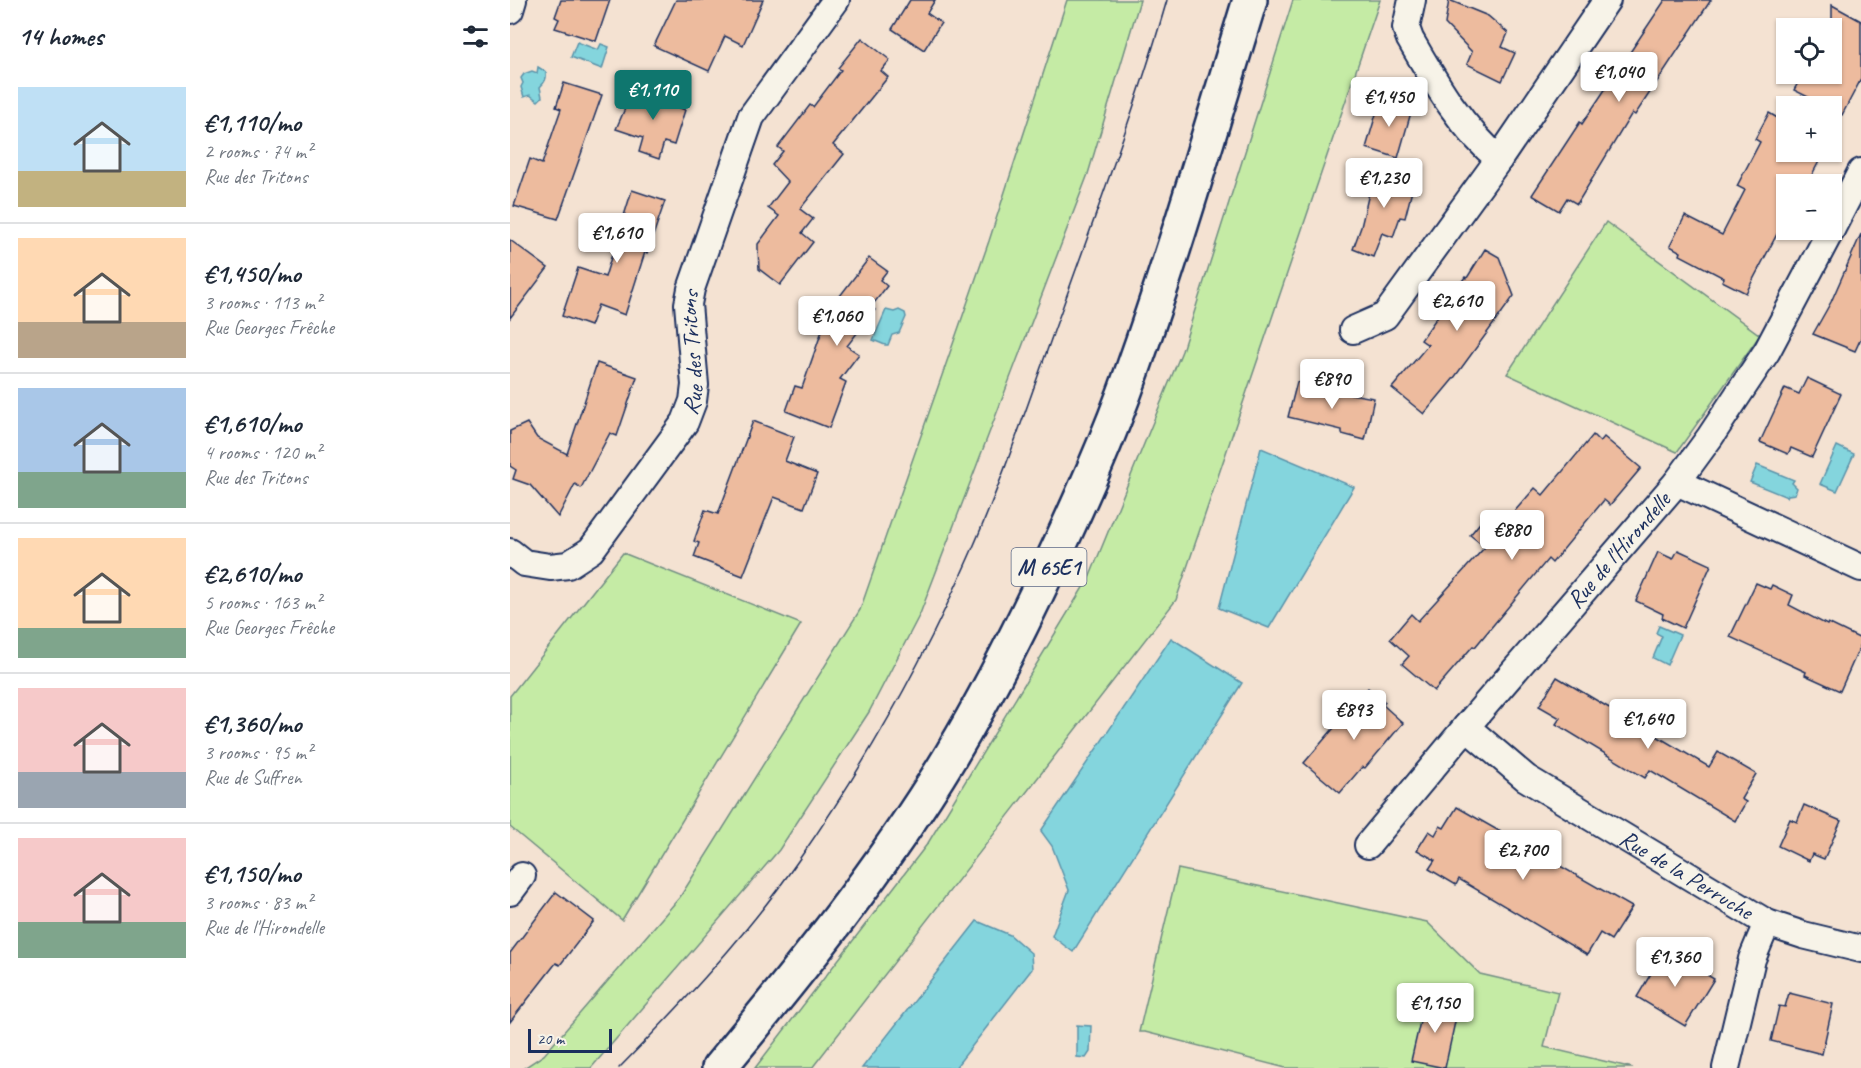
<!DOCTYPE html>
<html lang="en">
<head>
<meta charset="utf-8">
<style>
	:root { --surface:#fff; --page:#f2f2f3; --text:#1f2937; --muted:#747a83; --line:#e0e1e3; --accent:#0f766e }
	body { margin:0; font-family:Caveat,sans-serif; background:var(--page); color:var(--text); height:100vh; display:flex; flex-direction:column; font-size:22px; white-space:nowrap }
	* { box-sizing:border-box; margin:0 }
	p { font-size:20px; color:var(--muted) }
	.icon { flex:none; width:33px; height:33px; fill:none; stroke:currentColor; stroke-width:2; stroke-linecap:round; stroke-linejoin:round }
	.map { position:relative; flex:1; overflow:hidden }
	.drawer { display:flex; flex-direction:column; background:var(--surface); width:510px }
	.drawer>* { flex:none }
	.controls { position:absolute; left:1266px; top:18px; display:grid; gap:12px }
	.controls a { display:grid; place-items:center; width:66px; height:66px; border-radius:0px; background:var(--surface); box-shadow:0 2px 4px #0004; font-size:30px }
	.scale { position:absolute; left:18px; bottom:15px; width:84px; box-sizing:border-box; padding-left:6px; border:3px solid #1b2f5e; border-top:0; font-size:16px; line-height:21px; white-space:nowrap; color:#1b2f5e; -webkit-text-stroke:4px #f7f3e8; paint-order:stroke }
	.price { position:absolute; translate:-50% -51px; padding:0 14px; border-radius:6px; background:#fff; color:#222; font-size:20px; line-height:39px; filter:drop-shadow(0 2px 3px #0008) }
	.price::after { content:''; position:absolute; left:50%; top:36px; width:18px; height:14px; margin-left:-9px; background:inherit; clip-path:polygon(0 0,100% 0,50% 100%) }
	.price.on { background:var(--accent); color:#fff }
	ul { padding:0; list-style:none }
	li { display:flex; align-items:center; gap:18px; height:150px; padding:0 18px }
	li+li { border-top:2px solid var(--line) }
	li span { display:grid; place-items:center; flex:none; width:168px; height:120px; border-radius:0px; color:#555 }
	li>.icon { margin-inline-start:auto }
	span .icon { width:72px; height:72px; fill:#fffc; stroke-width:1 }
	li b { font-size:26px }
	h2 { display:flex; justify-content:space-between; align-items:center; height:72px; padding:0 18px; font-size:26px }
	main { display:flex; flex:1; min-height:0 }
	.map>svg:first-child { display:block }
	.green { fill:#c5eba5; stroke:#708d82; stroke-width:1.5 }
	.water { fill:#84d5dd; stroke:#5a93aa; stroke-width:1.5 }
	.building { fill:#edbb9e; stroke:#1b2f5e; stroke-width:1.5 }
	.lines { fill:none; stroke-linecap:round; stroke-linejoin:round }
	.minor-casing { stroke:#1b2f5e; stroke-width:30 }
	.primary-casing { stroke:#1b2f5e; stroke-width:38 }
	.minor { stroke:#f7f3e8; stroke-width:26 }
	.primary { stroke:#f7f3e8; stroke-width:33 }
	.tram { stroke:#1b2f5e; stroke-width:1.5 }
	.labels { text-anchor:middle; stroke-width:4.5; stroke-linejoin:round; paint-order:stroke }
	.shield { fill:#f7f3e8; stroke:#5d6a87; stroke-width:1.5 }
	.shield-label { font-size:22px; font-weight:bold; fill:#1b2f5e }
	.street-label { font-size:24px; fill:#1b2f5e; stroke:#f7f3e8 }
</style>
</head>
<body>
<main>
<section class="drawer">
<h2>14 homes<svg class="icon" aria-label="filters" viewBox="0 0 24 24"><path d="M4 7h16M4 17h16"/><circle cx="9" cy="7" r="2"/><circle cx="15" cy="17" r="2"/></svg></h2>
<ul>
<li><span style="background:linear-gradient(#bfe0f5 70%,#c2b280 0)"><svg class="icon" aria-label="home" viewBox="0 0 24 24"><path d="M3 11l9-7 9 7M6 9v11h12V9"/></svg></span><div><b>€1,110/mo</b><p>2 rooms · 74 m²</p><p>Rue des Tritons</p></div></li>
<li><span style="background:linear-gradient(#ffd9b3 70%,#b9a48a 0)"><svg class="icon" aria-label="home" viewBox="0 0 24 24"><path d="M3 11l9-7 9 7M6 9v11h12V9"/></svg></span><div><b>€1,450/mo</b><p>3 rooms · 113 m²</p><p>Rue Georges Frêche</p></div></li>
<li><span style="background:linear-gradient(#a9c7e8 70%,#7fa58c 0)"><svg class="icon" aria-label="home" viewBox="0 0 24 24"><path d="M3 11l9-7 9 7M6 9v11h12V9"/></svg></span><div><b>€1,610/mo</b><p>4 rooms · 120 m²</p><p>Rue des Tritons</p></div></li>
<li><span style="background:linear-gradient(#ffd9b3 75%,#7fa58c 0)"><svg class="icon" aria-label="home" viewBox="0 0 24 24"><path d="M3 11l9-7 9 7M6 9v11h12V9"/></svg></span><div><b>€2,610/mo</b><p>5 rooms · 163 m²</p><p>Rue Georges Frêche</p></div></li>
<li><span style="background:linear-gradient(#f6c9c9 70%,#9aa5b1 0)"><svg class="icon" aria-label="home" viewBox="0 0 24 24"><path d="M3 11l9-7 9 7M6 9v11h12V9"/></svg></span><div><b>€1,360/mo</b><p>3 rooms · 95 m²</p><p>Rue de Suffren</p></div></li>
<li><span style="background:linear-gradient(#f6c9c9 70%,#7fa58c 0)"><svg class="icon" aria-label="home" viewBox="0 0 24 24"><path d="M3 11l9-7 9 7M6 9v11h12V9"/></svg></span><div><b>€1,150/mo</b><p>3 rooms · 83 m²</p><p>Rue de l'Hirondelle</p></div></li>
</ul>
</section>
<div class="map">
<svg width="1351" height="1068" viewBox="0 0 1351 1068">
	<rect width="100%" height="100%" fill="#f4e2d2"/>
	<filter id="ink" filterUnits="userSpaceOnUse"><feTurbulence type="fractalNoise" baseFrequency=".0167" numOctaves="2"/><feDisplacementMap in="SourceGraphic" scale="12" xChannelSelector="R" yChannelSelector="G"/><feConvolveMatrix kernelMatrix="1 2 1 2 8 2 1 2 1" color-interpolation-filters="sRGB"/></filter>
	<g filter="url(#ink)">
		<g class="green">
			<path d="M557,0H630L578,174L410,614L359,712L269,850L81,1068H14L34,1055L170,897L350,610L479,241Z"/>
			<path d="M783,0H870L666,600L302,1068H245L418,843L580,576L672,351Z"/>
			<path d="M1096,222L1250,335L1167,452L997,374Z"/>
			<path d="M113,553L291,624L112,920L0,827V696Z"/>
			<path d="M668,869L917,922L970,974L1048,992L1034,1047L1123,1068H776L635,1032H629Z"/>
		</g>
		<g class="water">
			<path d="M67,42L88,50L91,44L99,47L92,69L61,57Z"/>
			<path d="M28,67L36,72C37,79 35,82 30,87L32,97L28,101L20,95L14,97L11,87L13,83L11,78L14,74L22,71L27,73Z"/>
			<path d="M376,310L384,312L389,310L395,313L396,317L389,333L382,335L378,345H375L363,340Z"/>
			<path d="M1327,446L1344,454L1327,491L1310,484Z"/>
			<path d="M751,448L844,487L759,628L709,608Z"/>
			<path d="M1247,465L1284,480L1282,483L1287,488L1285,494L1278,495L1277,497L1240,482Z"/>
			<path d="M1149,626L1170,635L1157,665L1143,658L1152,636L1146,633Z"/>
			<path d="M661,638L732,683L563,952L542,936L559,890L542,846L531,831Z"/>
			<path d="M467,921L500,935L521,953L522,969L445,1068H352Z"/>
			<path d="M567,1025L581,1026L580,1052L576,1058L567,1057Z"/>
		</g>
		<g class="building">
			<path d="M51,0H100L86,41L45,28L49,19L45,17Z"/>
			<path d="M166,0H253L233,45L215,36L199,71L144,46Z"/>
			<path d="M400,0H425L417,13L431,23L414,50L382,29Z"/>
			<path d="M939,0L978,16L998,33L992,47L1005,53L992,81L957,64L962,52L935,24Z"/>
			<path d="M1155,0H1201L1125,115L1122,113L1067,204L1057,198L1049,211L1022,195L1070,122L1072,124Z"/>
			<path d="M1322,5L1351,21V79L1332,115L1322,109V106H1316L1284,90L1293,74H1322Z"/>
			<path d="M352,38L380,60L371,71L378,77L323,145L334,154L290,209L303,219L292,233L303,242L270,285L249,269L248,248V244L269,216L258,208L278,182L262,165L273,151L268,147L300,105L303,107L331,70L328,68Z"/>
			<path d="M54,83L92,95L48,219L4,206L20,159L32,164L51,109L46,107Z"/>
			<path d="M150,86L169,92L165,106L175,110L164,145L154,142L149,159L129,152L133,138L106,129L117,104L123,106L127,93L146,100Z"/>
			<path d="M871,97L890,103L900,116L888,158L856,148Z"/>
			<path d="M1259,113L1276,123V152H1314L1297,184H1276V217L1236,293L1212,281L1214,278L1170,255L1171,252L1160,246L1175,216L1212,235L1235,190L1227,186L1250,142L1245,139Z"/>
			<path d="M865,168L905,179L895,218L890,217L883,237L872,233L863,257L843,249L851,227Z"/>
			<path d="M122,190L155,201L137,253L135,252L115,315L88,305L80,326L52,316L68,268L95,277Z"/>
			<path d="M1351,234V338L1345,351L1303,334L1321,302Z"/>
			<path d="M0,240L38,268L0,318Z"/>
			<path d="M975,249L989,257L1004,296L944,378L914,414L882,388L918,345L911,340L955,277L957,278Z"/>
			<path d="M359,258L377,271L370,280L377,286L361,307L365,310L337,346L349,354L330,379L336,382L319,428L276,411L285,386L292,388L314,325L310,322Z"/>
			<path d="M87,363L127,377L107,436L100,433L71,488L65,484L48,517L20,485L3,479L6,470L0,466V431L17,423L27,438L57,454Z"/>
			<path d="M1297,378L1331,394L1302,457L1281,448L1278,454L1250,442L1275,388L1289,394Z"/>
			<path d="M787,382L824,391L864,398L855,440L832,434V430L778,417Z"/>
			<path d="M243,421L284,437L275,461L307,474L294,508L264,497L233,576L184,557L189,543L184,541L195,510L208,514Z"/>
			<path d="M1083,435L1090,442L1094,437L1131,468L1100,505L1094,500L1042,563L1038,559L965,647L963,646L924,691L892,664L899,656L880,639L901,614L908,621L975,547L960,535L974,518L988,530L1025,488L1033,495Z"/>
			<path d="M1168,550L1201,565L1173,628L1152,618L1153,614L1126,601L1148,552L1163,559Z"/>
			<path d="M1246,583L1260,589L1262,585L1283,595L1279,605L1317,625L1318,623L1351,639V644L1330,691L1295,675L1296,672L1220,637Z"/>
			<path d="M1047,677L1199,767L1208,752L1246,774L1231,799L1236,802L1225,821L1140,770L1135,778L1046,724L1050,718L1029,706Z"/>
			<path d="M858,688L875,702L873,705L893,723L855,768L852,767L830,793L794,763Z"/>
			<path d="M1294,805L1331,821L1314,859L1302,854L1299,861L1268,846L1280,819L1287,822Z"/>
			<path d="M947,807L1122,907L1101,940L1090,933L1077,955L949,879L946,885L919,869L925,860L907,850L919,831L925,835L930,826L934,828Z"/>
			<path d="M46,892L84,921L50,965L46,963L0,1022V953Z"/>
			<path d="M1155,950L1204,979L1175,1026L1127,997Z"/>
			<path d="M1279,993L1323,1004L1312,1054L1261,1041L1269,1006L1275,1007Z"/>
			<path d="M915,1000L948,1008L935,1068L901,1061Z"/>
		</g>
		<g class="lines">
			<defs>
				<g id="minor">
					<path d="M902,0L896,28L900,39C925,82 951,128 989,159L1097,0"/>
					<path d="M0,10L3,0"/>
					<path d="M1322,228L1351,172"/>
					<path d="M843,330L875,316L989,159"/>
					<path d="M1167,482L1351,568"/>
					<path id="s1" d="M0,552L14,563L40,567L58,565L81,550L175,422L183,401L185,385L178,304L181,289L241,117L326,0"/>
					<path id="s2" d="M956,727L1016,778L1257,923L1293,935L1351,949"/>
					<path id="s3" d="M858,845L956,727L1167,482L1200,437L1257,351L1321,230"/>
					<path d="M0,892L12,876"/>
					<path d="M1216,1068L1242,959L1257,923"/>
				</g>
				<path id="primary" d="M209,1068C291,969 373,868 440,757C476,697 508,634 538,570C569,504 599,438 623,369C666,248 702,124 740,0"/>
			</defs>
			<use href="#minor" class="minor-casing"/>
			<use href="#primary" class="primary-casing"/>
			<use href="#minor" class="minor"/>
			<use href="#primary" class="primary"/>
			<path class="tram" d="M109,1068C173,1003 236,936 288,861C356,764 414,660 461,552C496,472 523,388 553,306C589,205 627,104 657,0"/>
		</g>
	</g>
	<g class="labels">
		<rect class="shield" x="501.5" y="548" width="75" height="38" rx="4.5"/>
		<g class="shield-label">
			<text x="539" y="575">M 65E1</text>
		</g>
		<g class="street-label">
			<text dy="8" stroke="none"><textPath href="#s1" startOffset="320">Rue des Tritons</textPath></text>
			<text dy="8" stroke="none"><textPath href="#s3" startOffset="387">Rue de l'Hirondelle</textPath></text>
			<text dy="8" stroke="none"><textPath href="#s2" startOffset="266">Rue de la Perruche</textPath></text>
		</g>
	</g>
</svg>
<div class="controls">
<a><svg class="icon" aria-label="locate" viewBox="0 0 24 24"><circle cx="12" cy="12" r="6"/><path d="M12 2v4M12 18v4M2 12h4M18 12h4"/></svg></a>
<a>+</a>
<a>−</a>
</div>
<div class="scale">20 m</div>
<b class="price" style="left:1109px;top:103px">€1,040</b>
<b class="price on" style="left:143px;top:121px">€1,110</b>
<b class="price" style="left:879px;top:128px">€1,450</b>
<b class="price" style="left:874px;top:209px">€1,230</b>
<b class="price" style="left:107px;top:264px">€1,610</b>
<b class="price" style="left:947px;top:332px">€2,610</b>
<b class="price" style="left:327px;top:347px">€1,060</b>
<b class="price" style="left:822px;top:410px">€890</b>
<b class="price" style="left:1002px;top:561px">€880</b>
<b class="price" style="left:844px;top:741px">€893</b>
<b class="price" style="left:1138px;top:750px">€1,640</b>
<b class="price" style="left:1013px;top:881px">€2,700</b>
<b class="price" style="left:1165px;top:988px">€1,360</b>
<b class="price" style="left:925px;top:1034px">€1,150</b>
</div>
</main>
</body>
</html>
